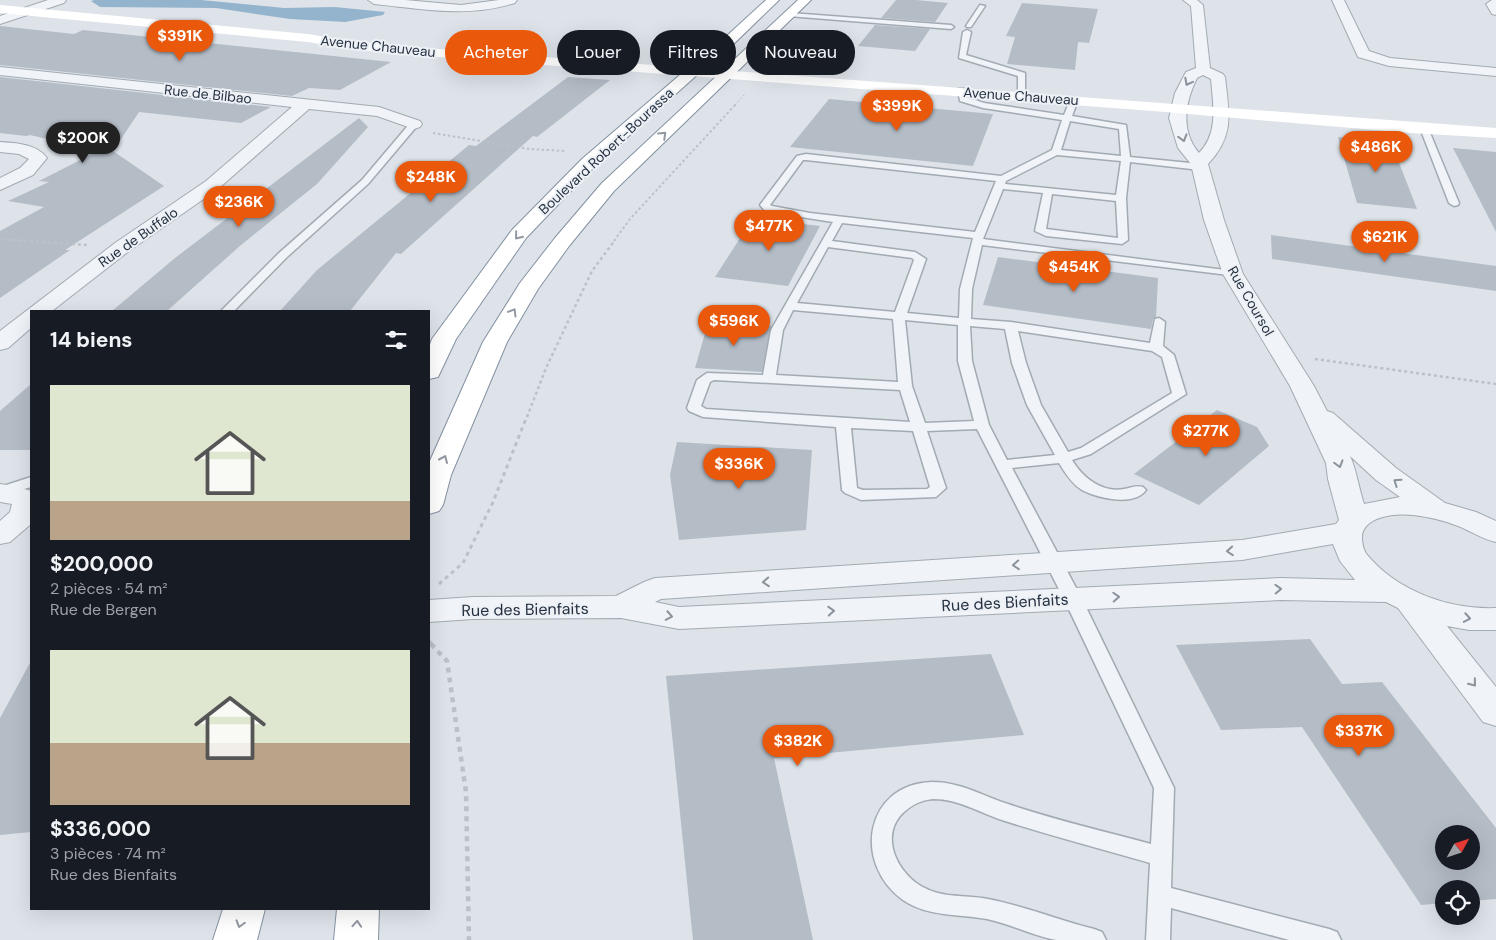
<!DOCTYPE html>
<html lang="fr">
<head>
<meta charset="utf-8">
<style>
	:root { --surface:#171b24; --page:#20242c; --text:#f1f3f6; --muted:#9ea1a6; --accent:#ea580c }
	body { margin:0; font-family:"DM Sans",sans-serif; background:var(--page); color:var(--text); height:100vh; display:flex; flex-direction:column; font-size:19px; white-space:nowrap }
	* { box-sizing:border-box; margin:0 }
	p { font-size:16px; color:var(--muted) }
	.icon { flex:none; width:28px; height:28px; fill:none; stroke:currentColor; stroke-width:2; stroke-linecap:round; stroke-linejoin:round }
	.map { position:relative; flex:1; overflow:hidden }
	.panel { position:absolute; left:30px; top:310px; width:400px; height:600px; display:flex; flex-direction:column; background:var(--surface); border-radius:0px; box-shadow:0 5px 20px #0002 }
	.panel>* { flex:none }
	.top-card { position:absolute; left:445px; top:30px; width:475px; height:45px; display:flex; gap:10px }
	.needle { width:32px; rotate:50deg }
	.controls { position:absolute; left:1435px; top:825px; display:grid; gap:10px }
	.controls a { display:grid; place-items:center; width:45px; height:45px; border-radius:50%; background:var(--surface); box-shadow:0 5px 20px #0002; font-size:25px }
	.price { position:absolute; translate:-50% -42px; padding:0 11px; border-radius:18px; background:var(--accent); color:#fff; font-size:16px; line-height:32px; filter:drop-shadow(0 1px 2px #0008) }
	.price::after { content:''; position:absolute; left:50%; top:30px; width:15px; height:11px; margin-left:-8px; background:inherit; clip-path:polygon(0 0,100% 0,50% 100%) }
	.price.selected { background:#222; color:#fff }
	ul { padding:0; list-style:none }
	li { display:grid; align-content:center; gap:10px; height:265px; padding:0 20px }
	li span { display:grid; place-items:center; height:155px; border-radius:0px; color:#555 }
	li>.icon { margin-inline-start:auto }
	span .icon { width:90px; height:90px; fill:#fffc; stroke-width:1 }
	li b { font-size:21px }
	h2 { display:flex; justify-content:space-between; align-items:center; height:60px; padding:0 20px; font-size:21px }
	.chip { padding:0 18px; border-radius:22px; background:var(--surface); box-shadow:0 5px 20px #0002; font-size:18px; line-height:45px }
	.chip.selected { background:var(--accent); color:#fff }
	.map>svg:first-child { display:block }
	.water { fill:#94b4cd }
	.building { fill:#b4bcc6; fill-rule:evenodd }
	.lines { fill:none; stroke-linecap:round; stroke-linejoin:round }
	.lane-casing { stroke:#a2aab3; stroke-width:3 }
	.street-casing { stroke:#a2aab3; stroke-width:2 }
	.highway-casing { stroke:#8391a1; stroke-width:2 }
	.path-far4 { stroke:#bbc1c8; stroke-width:1; stroke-dasharray:2 2; stroke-linecap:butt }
	.path-far3 { stroke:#bbc1c8; stroke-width:2; stroke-dasharray:2.5 2.5; stroke-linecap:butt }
	.path-far2 { stroke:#bbc1c8; stroke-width:2.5; stroke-dasharray:3 3; stroke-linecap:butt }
	.path-far1 { stroke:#bbc1c8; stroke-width:3; stroke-dasharray:4 4; stroke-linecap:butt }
	.path { stroke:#bbc1c8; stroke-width:4.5; stroke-dasharray:5 5; stroke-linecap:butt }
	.lane { fill:#f0f3f7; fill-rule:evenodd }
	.street { fill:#f0f3f7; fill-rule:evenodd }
	.secondary { fill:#fff; fill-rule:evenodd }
	.highway { fill:#fff; fill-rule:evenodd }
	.oneway { stroke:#8a929c }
	.oneway2 { stroke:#9298a0 }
	.labels { text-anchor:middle; stroke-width:4; stroke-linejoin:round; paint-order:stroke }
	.far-street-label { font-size:14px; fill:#253141; stroke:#edf1f6 }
	.street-label { font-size:16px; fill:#253141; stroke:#edf1f6 }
</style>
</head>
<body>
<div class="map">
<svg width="1496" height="940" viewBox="0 0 1496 940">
	<rect width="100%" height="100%" fill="#dde3e9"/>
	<path class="water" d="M94,0H201L284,8L335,7L385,12L383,15L345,22L290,19L216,8L100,7L91,1Z"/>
	<g class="building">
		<path d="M896,0H916L948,3L935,22L881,18Z"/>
		<path d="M1022,3L1098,9L1089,43L1078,42L1075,70L1007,64L1015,37L1006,36Z"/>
		<path d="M875,25L930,29L915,51L858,46Z"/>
		<path d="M0,26L74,34L83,30L391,62L340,90L309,88L292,96L0,65Z"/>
		<path d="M0,77L271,107L241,123L139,112L113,151L164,186L65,250H70L0,298V231L44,207L8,201L49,182L39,181L98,151L30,135L26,136L0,133Z"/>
		<path d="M568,77L610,80L537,137L533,136L401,254L396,253L350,311H280L317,270L469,145L476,146Z"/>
		<path d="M829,99L993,114L973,166L790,147Z"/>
		<path d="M359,118L368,127L317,184L241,245L167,311H112L175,258Z"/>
		<path d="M1338,137L1391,142L1417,209L1357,203Z"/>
		<path d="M1453,148L1496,152V232Z"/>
		<path d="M753,218L820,226L788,286L715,277Z"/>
		<path d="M1271,235L1496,266V291L1272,259Z"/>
		<path d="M998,257L1158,278L1156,317L1153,319L1151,329L983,305Z"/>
		<path d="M708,323L771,326L762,372L695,368Z"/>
		<path d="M31,384V450H0V411Z"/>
		<path d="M1217,410L1257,427L1269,446L1199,505L1134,474Z"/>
		<path d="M677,442L812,450L806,530L679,540L670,475Z"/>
		<path d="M1310,639L1342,684L1382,682L1496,828V899L1471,901V889H1444V903L1421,905L1302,727L1221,730L1176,645ZM1444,834H1471V861H1444Z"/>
		<path d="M991,654L1024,735L774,758L813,940H693L666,676Z"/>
		<path d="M31,661V832L0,835V718Z"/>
	</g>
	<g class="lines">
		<defs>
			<g id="lane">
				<path d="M980,5L985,6L971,27H967L966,26Z"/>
				<path d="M790,13L951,25L954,27L951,29L788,16L787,15Z"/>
				<path d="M967,30L971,32L966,55L1025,73V98L1018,96V76L959,58L963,32Z"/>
				<path d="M958,89H964L967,97L984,103L1064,115L1071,98H1077L1078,100L1072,116L1126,125L1130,157L1200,164L1205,167L1200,170L1130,162L1126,198L1128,240L1122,244L1046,236L1035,231L1043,193L1003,189L983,239L1233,271L1237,272L1239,274L1237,276L982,245L972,289L971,319L1011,322L1150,343L1155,319L1159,318L1165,322L1163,346L1174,355L1186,394L1091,454L1072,460C1083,478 1102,493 1124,489C1131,488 1136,485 1143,487L1146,490C1134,507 1097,498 1082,490C1072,484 1065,473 1059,463L1012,468L1082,599L1174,788L1171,888L1329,929L1337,932L1341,940H1289L1171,908L1170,940H1146L1150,863C1102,849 1052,836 1005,821C980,813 959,799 933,799C920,800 908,807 900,816C879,842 902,880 929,890C947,898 969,895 988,899C1024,906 1059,920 1094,929L1102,932L1106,940C1090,940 1072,940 1056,940C1033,936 1011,924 987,919C959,914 928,917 903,900C852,863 865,784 932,782C960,782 983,796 1008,804C1055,820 1103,831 1151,844L1154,788L1064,599L977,429L927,431L946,488L936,497L861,500L845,493L842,490L836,427L703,417L689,411L687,408L697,380L707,373L763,375L771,330L833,222L769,212L765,211L760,205L797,156L806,154L1001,176L1052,150L1062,120L983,108L960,101ZM1070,121L1119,129L1121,156L1061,150ZM1057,155L1121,161L1116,195L1005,184L1006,181ZM803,160H806L996,181L975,232L810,213L772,206L770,205ZM1052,194L1116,201L1118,238L1046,229ZM842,223L973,238L960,289L959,318L907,313L926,259L915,252L832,241ZM828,247L912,258L914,260L895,312L797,303ZM793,310L893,319L898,382L776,375L783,330ZM905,320L958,325V361L974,421L925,423L912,386ZM970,326L1005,329L1012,363L1027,405L1055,455L1007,460L989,425L972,361ZM1018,331L1152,351L1162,357L1172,393L1081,448L1068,452L1041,405L1026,363ZM714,380L900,390L910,422L706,409L701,406L710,382ZM851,428L913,431L930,487L927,489L863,490L857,488Z"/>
				<path d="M414,121L418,124L417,126L368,184L287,257L234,311H221L279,253L362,180L411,122Z"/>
				<path d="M1424,125L1428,128L1459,203L1458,205L1454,206L1449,203L1420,128Z"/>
				<path d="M31,477V487L0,496V487Z"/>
			</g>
			<g id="street">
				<path d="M48,0H66L64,3L0,24V16Z"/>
				<path d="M368,0H405L461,5L499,0H517L515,3C466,18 424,9 374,4Z"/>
				<path d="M1183,0H1197L1203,5L1210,68L1223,74L1225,77C1229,113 1235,136 1208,164L1224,220L1243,274L1314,386L1327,411L1333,413L1396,468L1445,503L1476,512L1496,521V542C1482,539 1471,531 1458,526C1443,520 1429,517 1413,515C1396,513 1360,516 1362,540C1363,547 1364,552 1369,557C1399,592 1451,610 1496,608V630H1469L1447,626L1496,687V726L1483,722L1398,608L1386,602L1281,600L679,629L621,618L473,619L429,622V600L473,597L616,596L644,582L655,578L1242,540L1336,524L1339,520L1328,479L1326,463L1290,386L1223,274L1204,220L1191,164L1178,148L1169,118L1175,93L1186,72L1196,68L1191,6ZM1203,75L1211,79C1213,104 1219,133 1199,153C1180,131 1185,102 1197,78ZM1350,456L1376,480L1400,497L1364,504C1359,489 1356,468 1350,456ZM1333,544L1340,561L1355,580L1281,578L679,607L655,602L661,599L1242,560Z"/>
				<path d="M1332,0H1344L1369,51L1390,58L1496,68V76L1389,66L1358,57Z"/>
				<path d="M1492,0H1496V15L1492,14L1486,4Z"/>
				<path d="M0,67L379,107L420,121L422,124L420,127L414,129L377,116L309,109L218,189L129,251L52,311H31V328L8,348L0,350V331L115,243L206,181L292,107L0,75Z"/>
				<path d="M0,142C16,143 37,144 47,158L33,175L0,190V178L20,168L29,159L19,154L0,152Z"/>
				<path d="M0,484L14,486L31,491V524L10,542L0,544V521L10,512L12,504L0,502Z"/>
			</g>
			<g id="highway">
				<path d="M766,0H779L717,60L698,74L594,167L526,238L456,339L438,377L429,379V347L432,339L512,230L582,159L688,68L707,54Z"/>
				<path d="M798,0H811L614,191L569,246L538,289L507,342L451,475L443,505L439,511L429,514V463L483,342L520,283L555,238L602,183Z"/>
				<path d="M223,909H265L257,940H213Z"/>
				<path d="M337,909H379L378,940H334Z"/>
			</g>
		</defs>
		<use href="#lane" class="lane-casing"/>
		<use href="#street" class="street-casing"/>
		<use href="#highway" class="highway-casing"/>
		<path class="path-far4" d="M735,105L745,94"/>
		<g class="path-far3">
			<path d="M433,133L529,149L566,151"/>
			<path d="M0,239L30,241"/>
			<path d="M614,241L630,219L736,104"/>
		</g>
		<g class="path-far2">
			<path d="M12,240L87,245"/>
			<path d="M1315,359L1496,384"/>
			<path d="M527,417L546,368L592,271L615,240"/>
		</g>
		<g class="path-far1">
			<path d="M439,584L463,563L493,502L527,416"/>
			<path d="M429,641L433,645"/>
		</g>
		<path class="path" d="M431,644L447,661L466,792L469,940"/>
		<use href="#lane" class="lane"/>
		<use href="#street" class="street"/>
		<path class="secondary" d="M0,5L308,34L349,41L412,47L1496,128V138L1410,133L1153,111L412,55L349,49L308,42L0,13Z"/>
		<use href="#highway" class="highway"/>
	</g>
	<defs><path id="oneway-chevron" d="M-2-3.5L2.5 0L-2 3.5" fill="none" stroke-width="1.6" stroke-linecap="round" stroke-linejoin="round" transform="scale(1.25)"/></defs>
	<g class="oneway">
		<use href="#oneway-chevron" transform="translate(1188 82) rotate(118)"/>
		<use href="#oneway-chevron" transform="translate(1183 138) rotate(74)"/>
		<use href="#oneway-chevron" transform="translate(1339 464) rotate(74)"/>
		<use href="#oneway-chevron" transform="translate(1397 482) rotate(-145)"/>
		<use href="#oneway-chevron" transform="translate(1230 551) rotate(176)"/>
		<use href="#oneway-chevron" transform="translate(1016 565) rotate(176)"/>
		<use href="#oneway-chevron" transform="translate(766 582) rotate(176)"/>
		<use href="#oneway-chevron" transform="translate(1278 589) rotate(-2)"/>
		<use href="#oneway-chevron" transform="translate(1116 597) rotate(-3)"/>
		<use href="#oneway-chevron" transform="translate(831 611) rotate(-3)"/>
		<use href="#oneway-chevron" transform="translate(669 616) rotate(11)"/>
		<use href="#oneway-chevron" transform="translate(1467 618) rotate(10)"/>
		<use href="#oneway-chevron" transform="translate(1473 683) rotate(51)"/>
	</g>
	<g class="oneway2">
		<use href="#oneway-chevron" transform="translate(663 135) rotate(-44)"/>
		<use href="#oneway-chevron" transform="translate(518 236) rotate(129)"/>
		<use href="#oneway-chevron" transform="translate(513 312) rotate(-59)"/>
		<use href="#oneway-chevron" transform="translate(444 459) rotate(-66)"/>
		<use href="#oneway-chevron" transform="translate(240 924) rotate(106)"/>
		<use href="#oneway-chevron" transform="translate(357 924) rotate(-86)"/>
	</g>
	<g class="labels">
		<g class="far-street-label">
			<text transform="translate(378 46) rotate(6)" y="5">Avenue Chauveau</text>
			<text transform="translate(208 94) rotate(6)" y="5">Rue de Bilbao</text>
			<text transform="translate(1021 96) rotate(4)" y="5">Avenue Chauveau</text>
			<text transform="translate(606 151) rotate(-43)" y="5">Boulevard Robert-Bourassa</text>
			<text transform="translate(138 237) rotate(-35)" y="5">Rue de Buffalo</text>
			<text transform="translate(1251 301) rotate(60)" y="5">Rue Coursol</text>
		</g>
		<g class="street-label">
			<text transform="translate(1005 602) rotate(-3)" y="6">Rue des Bienfaits</text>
			<text transform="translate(525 609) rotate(-1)" y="6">Rue des Bienfaits</text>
		</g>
	</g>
</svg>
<div class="controls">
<a><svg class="needle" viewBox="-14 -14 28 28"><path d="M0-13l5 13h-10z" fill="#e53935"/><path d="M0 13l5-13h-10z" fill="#9ea1a6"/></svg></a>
<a><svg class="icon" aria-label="locate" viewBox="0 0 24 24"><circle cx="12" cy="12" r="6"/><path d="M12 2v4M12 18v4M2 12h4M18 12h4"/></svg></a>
</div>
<b class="price" style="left:180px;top:62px">$391K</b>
<b class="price" style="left:897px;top:132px">$399K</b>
<b class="price selected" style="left:83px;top:164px">$200K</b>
<b class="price" style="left:1376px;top:173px">$486K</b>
<b class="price" style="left:431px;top:203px">$248K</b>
<b class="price" style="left:239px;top:228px">$236K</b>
<b class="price" style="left:769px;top:252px">$477K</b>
<b class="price" style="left:1385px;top:263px">$621K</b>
<b class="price" style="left:1074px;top:293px">$454K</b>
<b class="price" style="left:734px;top:347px">$596K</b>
<b class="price" style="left:1206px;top:457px">$277K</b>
<b class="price" style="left:739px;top:490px">$336K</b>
<b class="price" style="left:1359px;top:757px">$337K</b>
<b class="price" style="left:798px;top:767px">$382K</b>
<div class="top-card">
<a class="chip selected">Acheter</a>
<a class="chip">Louer</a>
<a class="chip">Filtres</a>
<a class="chip">Nouveau</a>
</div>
<section class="panel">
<h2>14 biens<svg class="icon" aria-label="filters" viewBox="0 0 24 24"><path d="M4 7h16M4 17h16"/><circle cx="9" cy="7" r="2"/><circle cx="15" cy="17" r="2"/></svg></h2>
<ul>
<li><span style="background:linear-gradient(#dfe7d0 75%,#b9a48a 0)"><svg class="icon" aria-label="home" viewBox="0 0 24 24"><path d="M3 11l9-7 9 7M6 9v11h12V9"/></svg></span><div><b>$200,000</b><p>2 pièces · 54 m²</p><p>Rue de Bergen</p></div></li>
<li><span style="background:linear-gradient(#dfe7d0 60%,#b9a48a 0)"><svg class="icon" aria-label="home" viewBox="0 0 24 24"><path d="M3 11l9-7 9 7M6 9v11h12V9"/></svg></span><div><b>$336,000</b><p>3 pièces · 74 m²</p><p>Rue des Bienfaits</p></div></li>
</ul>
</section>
</div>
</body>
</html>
